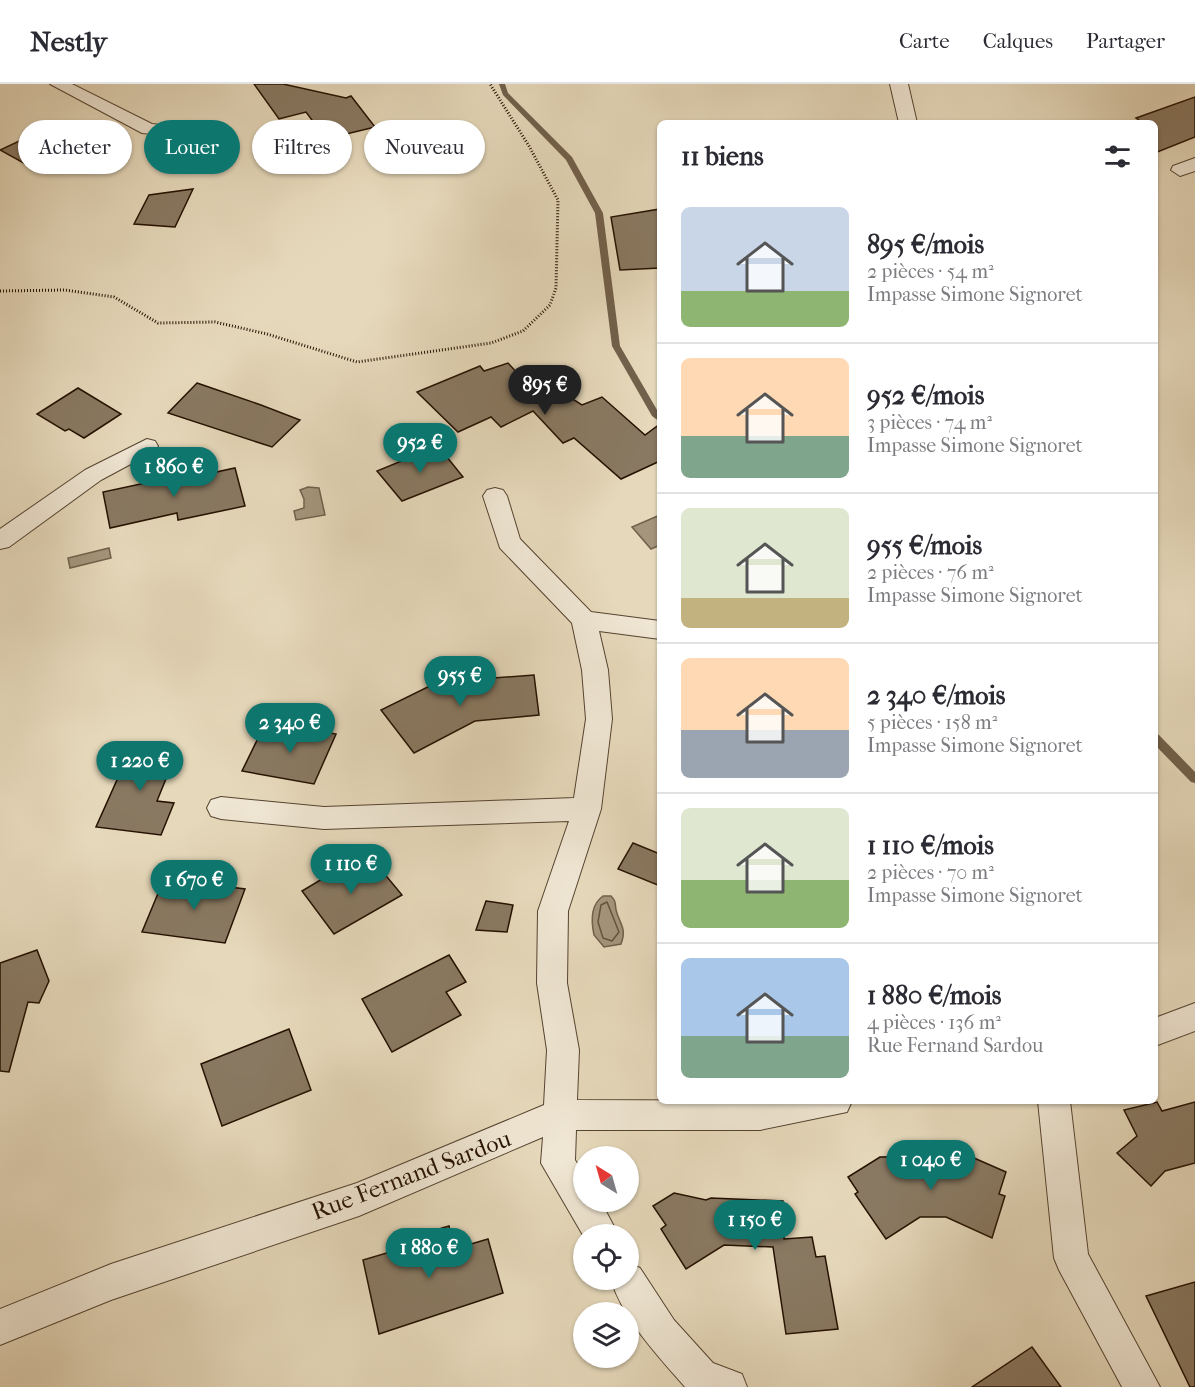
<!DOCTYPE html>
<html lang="fr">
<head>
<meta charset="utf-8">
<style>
	:root { --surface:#fff; --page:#f7f7f7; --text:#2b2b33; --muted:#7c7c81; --line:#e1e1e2; --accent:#0f766e }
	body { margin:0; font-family:"IM FELL French Canon",serif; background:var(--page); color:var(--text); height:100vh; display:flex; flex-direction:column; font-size:22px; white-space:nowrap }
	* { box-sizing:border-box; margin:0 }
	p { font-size:20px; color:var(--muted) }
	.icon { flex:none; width:33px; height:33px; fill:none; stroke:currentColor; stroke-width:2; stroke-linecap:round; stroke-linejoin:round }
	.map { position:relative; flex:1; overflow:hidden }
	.side { position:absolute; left:657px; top:36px; width:501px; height:984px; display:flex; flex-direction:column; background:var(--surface); border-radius:9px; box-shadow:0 2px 4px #0004 }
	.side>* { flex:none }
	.hud { position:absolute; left:18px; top:36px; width:549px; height:54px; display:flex; gap:12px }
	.needle { width:39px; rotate:323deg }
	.fabs { position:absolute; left:573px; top:1062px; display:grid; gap:12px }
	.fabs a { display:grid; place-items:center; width:66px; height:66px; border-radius:50%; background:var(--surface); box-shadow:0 2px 4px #0004; font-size:30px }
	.price { position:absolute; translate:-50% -51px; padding:0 14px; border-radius:21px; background:var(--accent); color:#fff; font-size:20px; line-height:39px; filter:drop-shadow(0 2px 3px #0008) }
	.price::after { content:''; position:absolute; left:50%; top:36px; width:18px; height:14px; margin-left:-9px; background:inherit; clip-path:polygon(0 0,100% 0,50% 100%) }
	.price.selected { background:#222; color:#fff }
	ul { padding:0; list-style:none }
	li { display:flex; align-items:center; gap:18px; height:150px; padding:0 24px }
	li+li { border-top:2px solid var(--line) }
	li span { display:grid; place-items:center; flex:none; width:168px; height:120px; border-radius:9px; color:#555 }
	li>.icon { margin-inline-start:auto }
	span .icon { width:72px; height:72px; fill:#fffc; stroke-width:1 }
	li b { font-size:26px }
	h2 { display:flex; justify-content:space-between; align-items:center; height:72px; padding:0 24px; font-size:26px }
	.chip { padding:0 21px; border-radius:27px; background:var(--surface); box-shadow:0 2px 4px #0004; font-size:21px; line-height:54px }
	.chip.selected { background:var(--accent); color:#fff }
	header { display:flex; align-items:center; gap:36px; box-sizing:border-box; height:84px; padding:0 30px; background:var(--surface); border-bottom:2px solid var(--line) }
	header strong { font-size:28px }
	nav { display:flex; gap:33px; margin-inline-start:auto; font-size:21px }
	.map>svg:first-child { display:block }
	.water { fill:#a4957c; stroke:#71604b; stroke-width:1.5 }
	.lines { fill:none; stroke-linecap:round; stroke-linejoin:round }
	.shore { stroke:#64533e; stroke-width:1.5 }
	.stream { fill:#71604b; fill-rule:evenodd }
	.building { fill:#897962; stroke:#251101; stroke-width:1.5 }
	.street-casing { stroke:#554330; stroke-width:2 }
	.path { stroke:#251101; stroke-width:3; stroke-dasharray:1 2; stroke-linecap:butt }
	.street { fill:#efe6d3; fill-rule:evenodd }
	.labels { text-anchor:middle; stroke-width:4.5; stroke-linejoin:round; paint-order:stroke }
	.near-street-label { font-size:24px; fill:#251101; stroke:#efe6d3 }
</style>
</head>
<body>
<header>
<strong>Nestly</strong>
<nav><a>Carte</a><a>Calques</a><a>Partager</a></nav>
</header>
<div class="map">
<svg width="1195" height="1303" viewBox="0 0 1195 1303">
	<rect width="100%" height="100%" fill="#e6d9bb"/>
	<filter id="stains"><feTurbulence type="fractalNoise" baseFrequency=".00333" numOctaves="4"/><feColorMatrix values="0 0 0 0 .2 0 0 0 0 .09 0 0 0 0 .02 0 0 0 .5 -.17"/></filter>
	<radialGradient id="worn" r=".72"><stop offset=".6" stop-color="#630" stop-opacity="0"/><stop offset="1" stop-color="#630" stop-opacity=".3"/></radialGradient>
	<g class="water">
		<path d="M308,403L319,404L325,431L296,436L294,427L304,424V415L300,406Z"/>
		<path d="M660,431V461L651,465L632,443Z"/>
		<path d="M109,464L111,474L70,484L68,474Z"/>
		<path d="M603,812H611C616,817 615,819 616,826C620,841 627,844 621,860L604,863L594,851C591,837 590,821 603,812Z"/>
	</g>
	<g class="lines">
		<path class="shore" d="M607,818L619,848L612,857L603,854L598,838L601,821Z"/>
		<g class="stream">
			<path d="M499,0H505L508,9L572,73L603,129L620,262L660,331V338L652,332L612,262L595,129L566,76L503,11Z"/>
			<path d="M1155,650L1159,651L1195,688V699L1191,698L1155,661Z"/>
		</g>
	</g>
	<g class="building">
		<path d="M254,0H283L346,14L351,12L375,43L326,55L306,28L279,35Z"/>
		<path d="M1195,13V53L1155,69V39H1143L1136,34Z"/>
		<path d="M49,43L86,63L38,87L0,66Z"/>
		<path d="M193,105L175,143L134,140L149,111Z"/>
		<path d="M660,125V184L620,186L611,133Z"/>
		<path d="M508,279L546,320L568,312L582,321L602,313L645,351L660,340V377L621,395L574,354L563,359L533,327L501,343L491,333L458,348L417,308L480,282L484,287Z"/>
		<path d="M197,299L261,321L300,336L272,363L168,329Z"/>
		<path d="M78,304L121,330L84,354L69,345L65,347L37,330Z"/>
		<path d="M438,362L463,393L402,417L377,387Z"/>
		<path d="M235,384L245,422L178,436L177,429L110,444L103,408L169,394L170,398Z"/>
		<path d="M534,591L539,631L475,637L414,669L381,626L450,592L453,597Z"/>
		<path d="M285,641L336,650L314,700L242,687L263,644L282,648Z"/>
		<path d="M133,660L178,665L157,717L174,719L161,751L96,743Z"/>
		<path d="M633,759L660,770V802L618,785Z"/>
		<path d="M373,776L402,811L334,850L302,807L347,780L354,788Z"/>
		<path d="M164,795L245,805L225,859L142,848Z"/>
		<path d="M486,817L513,821L507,848L476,846Z"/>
		<path d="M37,866L49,897L39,919L28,918L9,988L0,987V879Z"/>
		<path d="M449,871L466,898L446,908L461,931L392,968L362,915Z"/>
		<path d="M289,945L311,1006L222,1042L201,980Z"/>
		<path d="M1157,1018L1162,1027L1195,1018V1079L1165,1087L1151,1102L1117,1069L1137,1052L1124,1026Z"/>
		<path d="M935,1057L1006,1088L999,1110L1005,1112L992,1154L946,1133H920L886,1155L855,1110L858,1108L848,1093L880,1073L939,1072Z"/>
		<path d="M674,1109L706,1116L711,1114L783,1117L784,1155L812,1153L816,1173L825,1172L838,1245L786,1250L773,1163L724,1161L686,1185L661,1145L666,1141L653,1122Z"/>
		<path d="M449,1142L454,1165L488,1155L503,1209L379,1250L363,1176L407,1163L405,1155Z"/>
		<path d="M1195,1198V1303H1190L1146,1212Z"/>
		<path d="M1032,1263L1061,1303H972Z"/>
	</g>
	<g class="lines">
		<defs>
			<g id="street">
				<path d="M50,0H72L152,40L205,46L214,51L205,56L142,49Z"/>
				<path d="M890,0H908L917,39H899Z"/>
				<path d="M1195,74V87L1180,92L1171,86L1173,82Z"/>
				<path d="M147,355L155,357L158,362L155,367L101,396L9,463L0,465V445L85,386Z"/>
				<path d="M495,404L503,406L507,412L520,455L591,528L660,537V555L599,547L608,586L612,635L601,725L568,827L567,899L579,966L577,1016L852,1017L847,1028L760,1046H576L575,1076L584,1090V1118H601L618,1150H584V1153L541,1079L543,1053L359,1132L111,1216L0,1261V1225L111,1180L357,1099L544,1021L547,966L537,899L538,827L569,737L324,745L221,735L211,732L207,724L211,716L221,713L324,723L574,714L586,635L582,586L572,539L500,464L483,412L487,406Z"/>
				<path d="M1195,919V947L1155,962V934Z"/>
				<path d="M1038,1017H1070L1088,1170L1160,1303H1122L1059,1186L1054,1174Z"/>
				<path d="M628,1179L640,1184L674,1236L713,1279L742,1290L747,1303H685C658,1272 623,1235 611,1196H628Z"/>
			</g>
		</defs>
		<use href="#street" class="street-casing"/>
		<path class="path" d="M0,207L65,206L114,213L158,239L215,238L267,250L357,278L491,259L523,247L550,221L556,204L558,116L529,62L490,0"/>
		<use href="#street" class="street"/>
	</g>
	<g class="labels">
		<g class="near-street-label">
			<text transform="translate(411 1091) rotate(-21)" y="8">Rue Fernand Sardou</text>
		</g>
	</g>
	<rect width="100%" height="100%" filter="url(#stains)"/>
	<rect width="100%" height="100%" fill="url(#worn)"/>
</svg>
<div class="fabs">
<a><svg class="needle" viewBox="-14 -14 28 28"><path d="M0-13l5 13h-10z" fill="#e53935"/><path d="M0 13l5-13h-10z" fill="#7c7c81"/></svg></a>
<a><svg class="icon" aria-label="locate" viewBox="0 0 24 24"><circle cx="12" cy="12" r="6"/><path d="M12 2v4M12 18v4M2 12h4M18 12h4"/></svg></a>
<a><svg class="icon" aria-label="layers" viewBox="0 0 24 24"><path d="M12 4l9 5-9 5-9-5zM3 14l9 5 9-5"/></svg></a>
</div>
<b class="price selected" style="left:545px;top:332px">895 €</b>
<b class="price" style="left:420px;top:390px">952 €</b>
<b class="price" style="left:174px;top:414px">1 860 €</b>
<b class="price" style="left:460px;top:623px">955 €</b>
<b class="price" style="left:290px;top:670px">2 340 €</b>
<b class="price" style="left:140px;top:708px">1 220 €</b>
<b class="price" style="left:351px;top:811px">1 110 €</b>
<b class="price" style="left:194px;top:827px">1 670 €</b>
<b class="price" style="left:931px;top:1107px">1 040 €</b>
<b class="price" style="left:755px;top:1167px">1 150 €</b>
<b class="price" style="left:429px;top:1195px">1 880 €</b>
<div class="hud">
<a class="chip">Acheter</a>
<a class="chip selected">Louer</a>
<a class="chip">Filtres</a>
<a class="chip">Nouveau</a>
</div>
<section class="side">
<h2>11 biens<svg class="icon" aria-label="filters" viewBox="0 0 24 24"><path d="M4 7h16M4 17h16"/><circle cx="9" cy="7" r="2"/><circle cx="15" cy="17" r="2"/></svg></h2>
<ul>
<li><span style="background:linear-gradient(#c9d6e8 70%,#8fb573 0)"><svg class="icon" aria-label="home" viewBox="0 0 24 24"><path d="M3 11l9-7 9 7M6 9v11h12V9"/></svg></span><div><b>895 €/mois</b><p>2 pièces · 54 m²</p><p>Impasse Simone Signoret</p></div></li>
<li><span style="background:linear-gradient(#ffd9b3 65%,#7fa58c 0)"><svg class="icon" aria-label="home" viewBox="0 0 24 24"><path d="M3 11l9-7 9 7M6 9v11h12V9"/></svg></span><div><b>952 €/mois</b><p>3 pièces · 74 m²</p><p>Impasse Simone Signoret</p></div></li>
<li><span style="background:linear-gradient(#dfe7d0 75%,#c2b280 0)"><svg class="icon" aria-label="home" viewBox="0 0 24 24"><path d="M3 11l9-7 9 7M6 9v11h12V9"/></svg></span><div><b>955 €/mois</b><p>2 pièces · 76 m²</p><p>Impasse Simone Signoret</p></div></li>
<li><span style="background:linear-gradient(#ffd9b3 60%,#9aa5b1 0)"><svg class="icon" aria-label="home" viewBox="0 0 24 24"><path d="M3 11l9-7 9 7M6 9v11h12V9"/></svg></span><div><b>2 340 €/mois</b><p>5 pièces · 158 m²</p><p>Impasse Simone Signoret</p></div></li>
<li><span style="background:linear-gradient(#dfe7d0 60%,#8fb573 0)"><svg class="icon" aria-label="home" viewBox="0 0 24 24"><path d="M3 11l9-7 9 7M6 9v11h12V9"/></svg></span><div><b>1 110 €/mois</b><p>2 pièces · 70 m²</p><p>Impasse Simone Signoret</p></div></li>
<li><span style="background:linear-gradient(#a9c7e8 65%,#7fa58c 0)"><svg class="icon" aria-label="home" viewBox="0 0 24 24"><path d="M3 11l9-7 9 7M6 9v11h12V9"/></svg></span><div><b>1 880 €/mois</b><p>4 pièces · 136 m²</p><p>Rue Fernand Sardou</p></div></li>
</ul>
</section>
</div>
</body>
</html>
